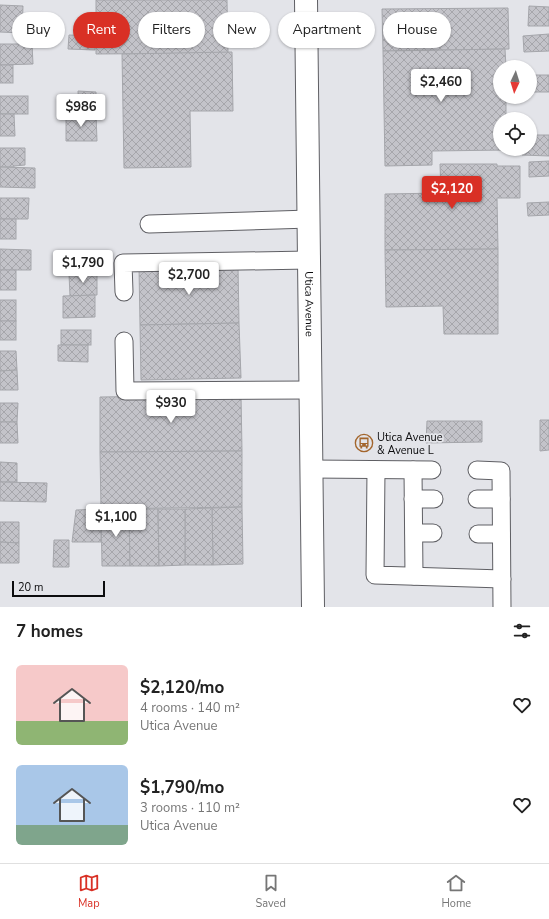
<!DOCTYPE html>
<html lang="en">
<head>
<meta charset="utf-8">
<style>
	:root { --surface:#fff; --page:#f2f2f2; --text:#222; --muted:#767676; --line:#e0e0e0; --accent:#d93025 }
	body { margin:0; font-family:"Nunito Sans",sans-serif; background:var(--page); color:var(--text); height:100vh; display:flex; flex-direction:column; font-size:15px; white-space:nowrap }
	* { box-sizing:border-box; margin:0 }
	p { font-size:13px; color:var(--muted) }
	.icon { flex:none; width:22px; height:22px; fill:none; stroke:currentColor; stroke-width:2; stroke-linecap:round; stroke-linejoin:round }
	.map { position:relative; height:607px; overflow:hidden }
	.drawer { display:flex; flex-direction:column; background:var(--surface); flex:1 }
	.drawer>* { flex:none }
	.guide { position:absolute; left:12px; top:12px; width:525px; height:36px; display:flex; gap:8px }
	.needle { width:26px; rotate:184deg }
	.controls { position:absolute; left:493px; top:60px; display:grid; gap:8px }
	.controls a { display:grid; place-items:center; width:44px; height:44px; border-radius:50%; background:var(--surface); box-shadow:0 1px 3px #0004; font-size:20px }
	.scale { position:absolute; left:12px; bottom:10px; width:93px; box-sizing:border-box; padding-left:4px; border:2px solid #0c0c0e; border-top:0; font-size:11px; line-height:14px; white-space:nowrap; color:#0c0c0e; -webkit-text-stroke:3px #e3e4e9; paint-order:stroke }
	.price { position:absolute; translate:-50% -34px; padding:0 9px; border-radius:4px; background:#fff; color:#222; font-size:13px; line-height:26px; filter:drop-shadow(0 1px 2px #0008) }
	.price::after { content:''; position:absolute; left:50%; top:24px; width:12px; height:9px; margin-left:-6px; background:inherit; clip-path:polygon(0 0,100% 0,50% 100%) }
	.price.active { background:var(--accent); color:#fff }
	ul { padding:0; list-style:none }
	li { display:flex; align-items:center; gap:12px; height:100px; padding:0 16px }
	li span { display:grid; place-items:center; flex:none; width:112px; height:80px; border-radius:6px; color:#555 }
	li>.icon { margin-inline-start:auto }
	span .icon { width:48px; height:48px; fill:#fffc; stroke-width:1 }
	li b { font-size:17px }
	h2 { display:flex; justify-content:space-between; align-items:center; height:48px; padding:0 16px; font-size:17px }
	.pill { padding:0 14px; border-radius:18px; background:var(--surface); box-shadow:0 1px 3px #0004; font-size:14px; line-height:36px }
	.pill.active { background:var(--accent); color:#fff }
	.dock { display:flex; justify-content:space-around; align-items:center; height:56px; border-top:1px solid var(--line); background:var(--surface); font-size:11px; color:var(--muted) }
	.dock a { display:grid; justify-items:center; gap:2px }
	.dock .active { color:var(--accent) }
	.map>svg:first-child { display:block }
	.building { fill:url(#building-cross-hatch); stroke:#a5a6ab }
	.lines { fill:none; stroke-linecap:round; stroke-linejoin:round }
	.service-casing { stroke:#5f5f64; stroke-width:19 }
	.secondary-casing { stroke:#5f5f64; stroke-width:24 }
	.service { stroke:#fff; stroke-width:17 }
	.secondary { stroke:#fff; stroke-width:22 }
	.labels { text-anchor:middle; stroke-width:3.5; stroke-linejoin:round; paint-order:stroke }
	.street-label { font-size:11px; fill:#0c0c0e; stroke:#e3e4e9 }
	.poi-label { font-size:11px; fill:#0c0c0e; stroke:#e3e4e9; text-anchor:start }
</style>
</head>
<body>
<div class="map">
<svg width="549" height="607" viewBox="0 0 549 607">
	<defs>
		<pattern id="building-cross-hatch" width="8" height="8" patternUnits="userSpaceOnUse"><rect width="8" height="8" fill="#c3c3c9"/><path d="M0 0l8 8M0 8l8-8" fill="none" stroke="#a6a6ab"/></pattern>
	</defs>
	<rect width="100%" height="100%" fill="#e3e4e9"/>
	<g class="building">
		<path d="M96,0H227L228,53L96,54Z"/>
		<path d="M0,5L23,6L22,33L0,32Z"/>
		<path d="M529,6L549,7V26H528Z"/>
		<path d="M508,8L509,49L383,51L382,9Z"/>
		<path d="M549,34V51L524,52L523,36Z"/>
		<path d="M69,35L95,36V50L68,49Z"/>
		<path d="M0,44H32L33,64L0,65Z"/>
		<path d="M505,49L506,67H500V97H506V119H500V149H507V150L432,151V165L385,166L383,51Z"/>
		<path d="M232,52L233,111H190L191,167L124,168L122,54Z"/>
		<rect x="0" y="65" width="13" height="18"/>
		<rect x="530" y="75" width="19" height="17"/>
		<path d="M78,91L96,92V111H79Z"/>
		<rect x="0" y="96" width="28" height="18"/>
		<path d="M0,114H14L15,136H0Z"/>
		<path d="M96,114L97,141H66V115Z"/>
		<path d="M530,135H549V156L522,155V149H530Z"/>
		<path d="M0,148H25V165L14,166V167H0Z"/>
		<path d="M549,161V176L529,177V162Z"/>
		<path d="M440,164H497V166H520V198H497L498,249L385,250V194L441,193Z"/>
		<path d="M0,167L35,168V188L0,187Z"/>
		<path d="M0,198H29L28,219H0Z"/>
		<path d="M549,202V215L528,216L527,203Z"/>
		<rect x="0" y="219" width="16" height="20"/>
		<path d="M0,249L31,250V270H0Z"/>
		<path d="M498,249V334H444L443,306L386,307L385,250Z"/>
		<path d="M238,266L239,323L140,325L139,268Z"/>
		<rect x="0" y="270" width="16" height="20"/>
		<path d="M97,273V295L70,296L69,274Z"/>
		<path d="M95,295V317L63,318V296Z"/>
		<rect x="0" y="300" width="16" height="21"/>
		<rect x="0" y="321" width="16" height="19"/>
		<path d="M239,323L241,378L141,380L140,325Z"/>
		<rect x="61" y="330" width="30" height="15"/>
		<path d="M58,345H88V362L58,361Z"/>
		<path d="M0,351H16L17,370L0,371Z"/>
		<path d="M17,370L18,390H0V371Z"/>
		<path d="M241,395L242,451L100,452V397Z"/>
		<path d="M0,403H18L17,422H0Z"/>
		<path d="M540,420H549V450L540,451Z"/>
		<path d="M427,421H482V442L426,443Z"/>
		<path d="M0,422H17L18,443H0Z"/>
		<path d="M242,451V507L101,509L100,452Z"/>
		<path d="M0,462L17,463V482H0Z"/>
		<path d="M0,482L47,483L46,502L0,501Z"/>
		<path d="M242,507L243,564L213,565L212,508Z"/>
		<path d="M212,508L213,565H185V509Z"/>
		<path d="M101,509H129L130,566H102Z"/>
		<path d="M101,509V542H72L76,510Z"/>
		<path d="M129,509H158L159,566H130Z"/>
		<path d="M158,509H185V565L159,566Z"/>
		<path d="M0,522H19V543L0,542Z"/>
		<path d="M54,540H69V567H53Z"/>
		<path d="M0,542L19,543V563H0Z"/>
	</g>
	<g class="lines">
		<defs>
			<g id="service">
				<path d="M149,224L309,219"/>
				<path d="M124,292L123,263L309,260"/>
				<path d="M124,341L125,391L310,390"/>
				<path d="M311,469L432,470"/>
				<path d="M376,470L375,575L502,579"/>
				<path d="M413,470L414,576"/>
				<path d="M477,470L501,471L502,607"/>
				<path d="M413,499H434"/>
				<path d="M477,499H501"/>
				<path d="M414,533H433"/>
				<path d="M478,534H501"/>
			</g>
			<g id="secondary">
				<path id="s1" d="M306,0L313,607"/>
			</g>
		</defs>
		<use href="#service" class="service-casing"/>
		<use href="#secondary" class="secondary-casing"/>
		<use href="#service" class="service"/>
		<use href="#secondary" class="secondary"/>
	</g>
	<defs>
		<symbol id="bus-ring" viewBox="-11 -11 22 22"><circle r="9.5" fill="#e3e4e9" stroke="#a3652c" stroke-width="1.5"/><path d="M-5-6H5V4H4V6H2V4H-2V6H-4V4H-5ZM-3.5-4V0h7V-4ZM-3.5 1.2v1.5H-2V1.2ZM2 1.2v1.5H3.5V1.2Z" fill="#a3652c"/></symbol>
	</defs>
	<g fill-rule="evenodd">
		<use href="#bus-ring" x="354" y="433" width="20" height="20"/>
	</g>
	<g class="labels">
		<g class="street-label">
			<text dy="4" stroke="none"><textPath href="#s1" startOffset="304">Utica Avenue</textPath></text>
		</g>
		<g class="poi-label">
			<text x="377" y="441">Utica Avenue<tspan x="377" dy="13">&amp; Avenue L</tspan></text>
		</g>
	</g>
</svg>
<div class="controls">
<a><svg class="needle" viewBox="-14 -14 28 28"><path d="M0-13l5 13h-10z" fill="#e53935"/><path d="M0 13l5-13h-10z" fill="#767676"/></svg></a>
<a><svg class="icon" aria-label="locate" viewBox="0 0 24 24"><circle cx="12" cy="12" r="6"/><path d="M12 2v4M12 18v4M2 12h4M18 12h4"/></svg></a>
</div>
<div class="scale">20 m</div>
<b class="price" style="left:441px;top:103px">$2,460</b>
<b class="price" style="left:81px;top:128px">$986</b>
<b class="price active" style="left:452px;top:210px">$2,120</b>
<b class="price" style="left:83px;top:284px">$1,790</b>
<b class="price" style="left:189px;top:296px">$2,700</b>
<b class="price" style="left:171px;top:424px">$930</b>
<b class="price" style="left:116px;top:538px">$1,100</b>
<div class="guide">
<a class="pill">Buy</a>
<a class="pill active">Rent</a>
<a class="pill">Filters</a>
<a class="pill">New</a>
<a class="pill">Apartment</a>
<a class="pill">House</a>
</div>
</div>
<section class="drawer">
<h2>7 homes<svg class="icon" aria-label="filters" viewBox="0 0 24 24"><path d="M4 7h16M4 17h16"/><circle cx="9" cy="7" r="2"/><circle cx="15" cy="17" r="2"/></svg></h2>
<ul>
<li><span style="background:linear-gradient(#f6c9c9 70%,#8fb573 0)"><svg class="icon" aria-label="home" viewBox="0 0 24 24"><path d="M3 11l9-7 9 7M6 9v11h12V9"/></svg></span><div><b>$2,120/mo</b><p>4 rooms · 140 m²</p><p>Utica Avenue</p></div><svg class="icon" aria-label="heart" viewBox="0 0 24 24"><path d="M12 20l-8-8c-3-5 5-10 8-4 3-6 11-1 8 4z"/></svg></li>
<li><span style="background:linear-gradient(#a9c7e8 75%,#7fa58c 0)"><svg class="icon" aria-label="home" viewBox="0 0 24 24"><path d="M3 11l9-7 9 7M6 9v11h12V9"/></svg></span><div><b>$1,790/mo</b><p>3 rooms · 110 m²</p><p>Utica Avenue</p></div><svg class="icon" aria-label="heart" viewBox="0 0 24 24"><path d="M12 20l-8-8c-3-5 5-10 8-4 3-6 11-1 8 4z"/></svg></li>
</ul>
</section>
<nav class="dock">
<a class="active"><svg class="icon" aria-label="map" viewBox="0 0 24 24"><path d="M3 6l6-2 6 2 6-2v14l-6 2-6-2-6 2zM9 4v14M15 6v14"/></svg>Map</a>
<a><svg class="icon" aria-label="saved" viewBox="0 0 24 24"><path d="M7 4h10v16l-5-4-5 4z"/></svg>Saved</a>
<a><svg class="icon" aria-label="home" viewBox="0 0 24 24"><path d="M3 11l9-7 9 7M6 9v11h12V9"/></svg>Home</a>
</nav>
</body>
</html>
